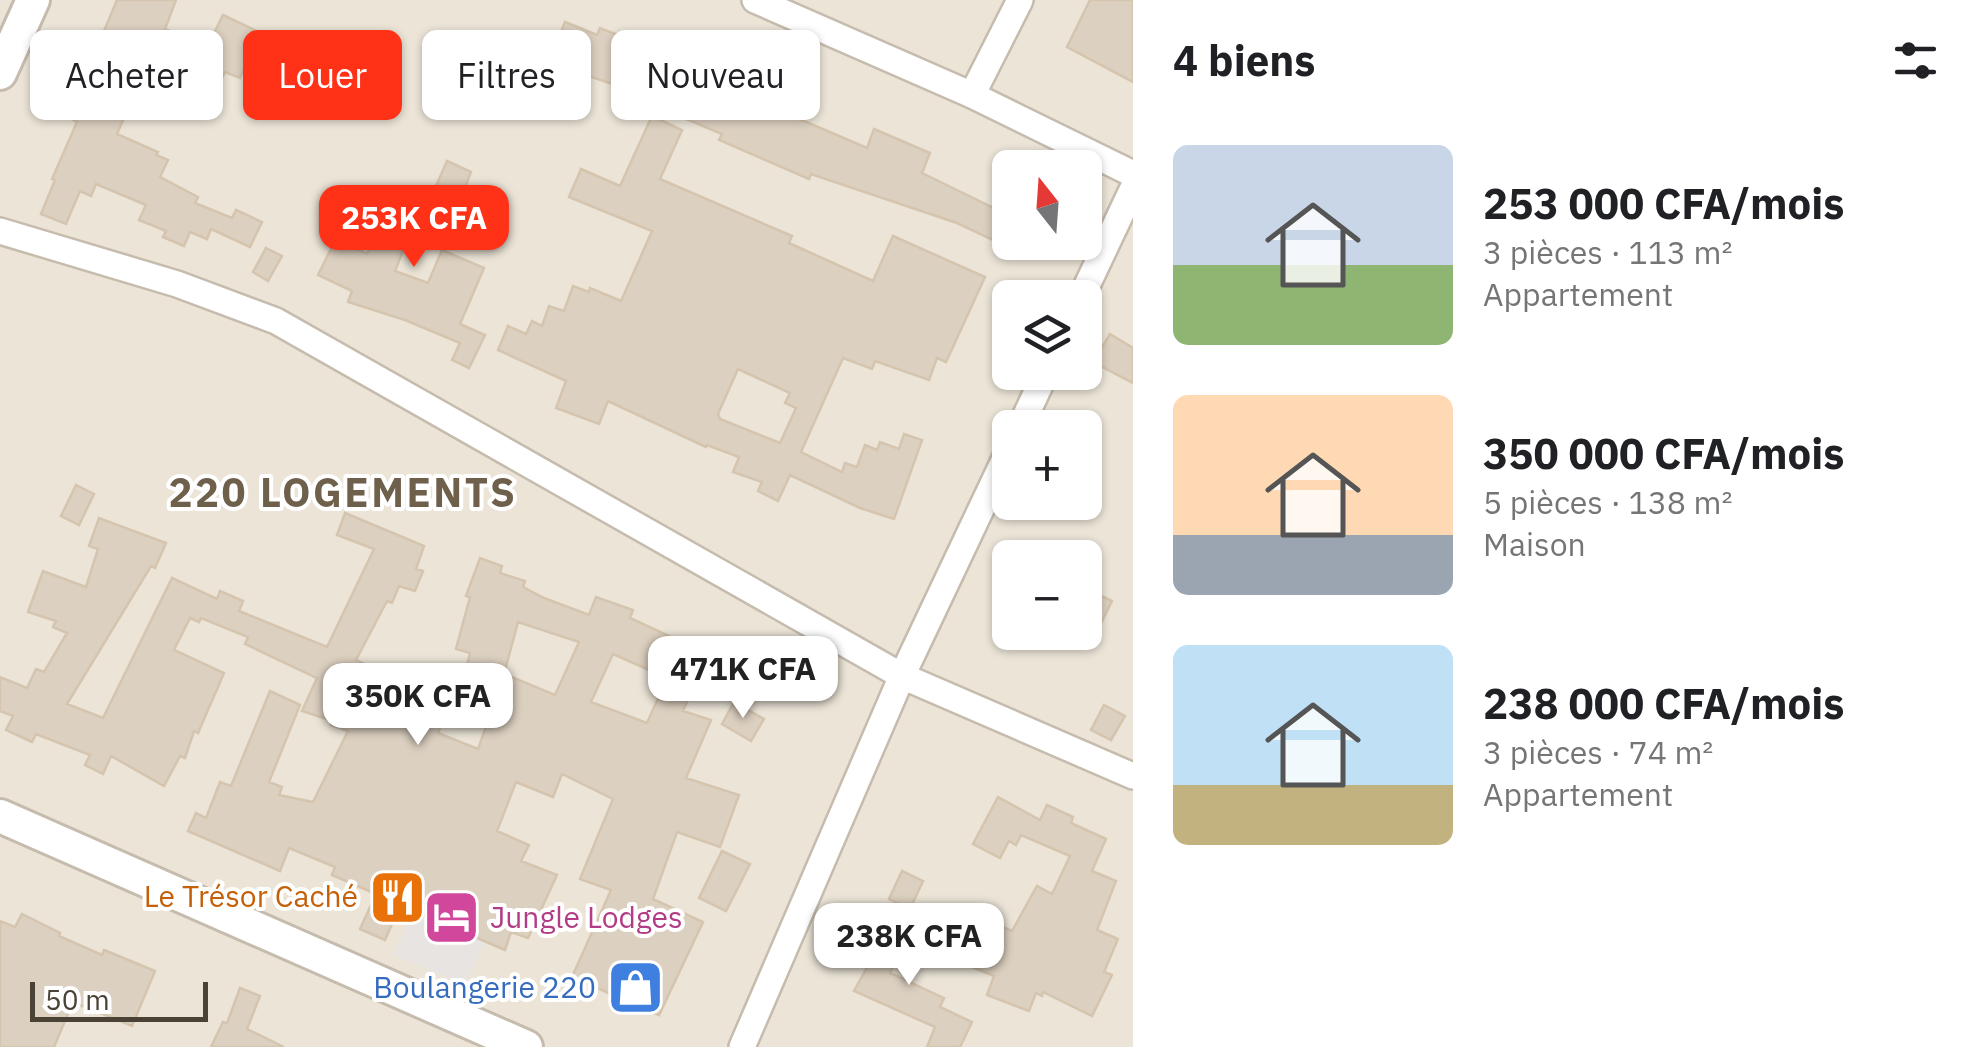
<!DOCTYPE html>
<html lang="fr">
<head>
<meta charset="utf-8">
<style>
	:root { --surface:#fff; --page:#f6f6f6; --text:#202124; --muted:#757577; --accent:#ff3117 }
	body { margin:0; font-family:"IBM Plex Sans",sans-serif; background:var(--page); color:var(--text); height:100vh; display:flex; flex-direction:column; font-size:38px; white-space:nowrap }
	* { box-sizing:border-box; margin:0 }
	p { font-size:32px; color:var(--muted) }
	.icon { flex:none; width:55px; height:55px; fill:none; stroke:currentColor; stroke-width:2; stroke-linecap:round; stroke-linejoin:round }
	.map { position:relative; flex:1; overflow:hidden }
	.details { display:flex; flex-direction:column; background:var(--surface); width:850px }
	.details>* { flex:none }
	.guide { position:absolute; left:30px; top:30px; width:950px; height:90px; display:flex; gap:20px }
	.needle { width:65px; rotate:343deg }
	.tools { position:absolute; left:992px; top:150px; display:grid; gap:20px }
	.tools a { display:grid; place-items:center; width:110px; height:110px; border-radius:15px; background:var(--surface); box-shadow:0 2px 8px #0004; font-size:50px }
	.scale { position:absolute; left:30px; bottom:25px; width:178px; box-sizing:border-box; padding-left:10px; border:5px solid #4b4236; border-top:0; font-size:28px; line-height:35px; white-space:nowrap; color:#4b4236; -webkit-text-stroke:8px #fff; paint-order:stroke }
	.price { position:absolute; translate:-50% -85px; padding:0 22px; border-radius:20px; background:#fff; color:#222; font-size:32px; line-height:65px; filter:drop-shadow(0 2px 5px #0008) }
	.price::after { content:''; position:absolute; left:50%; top:60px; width:30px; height:22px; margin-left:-15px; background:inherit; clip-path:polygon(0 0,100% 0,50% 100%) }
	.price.active { background:var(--accent); color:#fff }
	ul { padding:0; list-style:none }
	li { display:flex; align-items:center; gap:30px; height:250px; padding:0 40px }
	li span { display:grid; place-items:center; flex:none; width:280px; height:200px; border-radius:15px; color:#555 }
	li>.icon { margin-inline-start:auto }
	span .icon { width:120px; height:120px; fill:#fffc; stroke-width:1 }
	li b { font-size:42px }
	h2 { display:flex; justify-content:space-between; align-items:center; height:120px; padding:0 40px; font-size:42px }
	.pill { padding:0 35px; border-radius:15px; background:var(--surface); box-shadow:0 2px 8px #0004; font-size:35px; line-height:90px }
	.pill.active { background:var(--accent); color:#fff }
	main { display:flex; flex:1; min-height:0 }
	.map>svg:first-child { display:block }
	.residential { fill:#ebe4d7; fill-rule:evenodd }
	.parking { fill:#e7e4e1 }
	.building { fill:#dcd0c0; stroke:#d5c5af; stroke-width:2.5; fill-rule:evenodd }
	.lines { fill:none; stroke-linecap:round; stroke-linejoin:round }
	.minor-casing { stroke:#c6bcad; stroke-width:30 }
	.tertiary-casing { stroke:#c6bcad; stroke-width:38 }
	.minor { stroke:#fff; stroke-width:25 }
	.tertiary { stroke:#fff; stroke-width:32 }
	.labels { text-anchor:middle; stroke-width:8; stroke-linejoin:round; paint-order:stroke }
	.food-label { font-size:30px; fill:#c56008; stroke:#fff; text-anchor:end }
	.hotel-label { font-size:30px; fill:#b23c85; stroke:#fff; text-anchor:start }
	.shop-label { font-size:30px; fill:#366cbe; stroke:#fff; text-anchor:end }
	.district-label { font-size:40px; font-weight:bold; letter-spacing:2.5px; fill:#6f604c; stroke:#fff }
</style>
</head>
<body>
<main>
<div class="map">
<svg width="1133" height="1047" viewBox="0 0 1133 1047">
	<rect width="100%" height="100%" fill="#f6f2e9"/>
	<path class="residential" d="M0,0H1133V1047H0ZM1010,168H1085V242H1010ZM1010,298H1085V372H1010ZM1010,428H1085V502H1010ZM1010,558H1085V632H1010Z"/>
	<path class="parking" d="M414,910L485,941L465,985L394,955Z"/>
	<g class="building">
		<path d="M117,0H176L165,29L207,47L223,15L276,40L262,69L247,62L240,78L225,72L222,78L193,67L174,112L134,94L117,134L158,152L156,155L168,160L160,177L198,197L195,203L232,218L236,210L262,222L250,247L211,229L207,239L190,232L184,246L163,237L166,231L139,220L146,205L96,184L91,196L80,191L66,224L41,214L55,180L52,179L77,122L68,117Z"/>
		<path d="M1090,0H1133V82L1067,47Z"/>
		<path d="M565,22L597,35L600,28L641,44L624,88L544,61L551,42L556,44Z"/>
		<path d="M687,76L738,97L739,93L867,148L874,129L930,153L922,173L1010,216V248L957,223L811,174L809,179L719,140L722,134L672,113Z"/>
		<path d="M652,116L682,130L660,179L792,236L789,243L873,281L893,236L985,277L946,362L937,358L929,380L875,361L872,369L843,358L801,452L842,472L845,463L857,467L865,445L877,450L880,442L899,449L904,434L922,440L894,519L860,508L790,475L778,501L758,491L762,482L733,472L739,457L707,445L706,447L608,401L599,424L556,408L566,381L498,350L508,326L526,334L532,321L542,326L549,306L564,311L573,286L589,292L590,288L621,301L652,231L569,197L581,169L620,186ZM738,369L790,393L785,403L796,408L780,443L720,419L718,414Z"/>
		<path d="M447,161L471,172L442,246L410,233L395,271L428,283L442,250L484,268L460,324L485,335L469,368L452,360L460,343L405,320L348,302L352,291L318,275L336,239L367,254L388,204L422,218Z"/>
		<path d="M266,248L282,256L268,281L253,272Z"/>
		<path d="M1110,334L1133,348V383L1093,362Z"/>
		<path d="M76,485L94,494L79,525L61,516Z"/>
		<path d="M345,513L424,546L416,569L423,571L415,591L399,586L392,603L387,601L356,660L402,682L389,710L440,727L438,733L478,749L492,710L458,703L470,653L456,649L470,597L466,596L480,558L502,566L500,573L525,581L523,587L544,598L589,615L596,597L633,610L630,618L708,654L683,711L711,720L686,778L739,795L720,847L677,832L653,899L703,922L659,1015L572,977L611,890L580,879L613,799L562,774L553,797L516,782L497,831L529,845L521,861L557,875L528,938L511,932L505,950L400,905L385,940L360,929L376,894L332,875L335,867L289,848L280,871L188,831L196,813L206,818L220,782L231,786L270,691L300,705L269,782L282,787L279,795L313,802L348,731L331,725L333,721L302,711L317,678L245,644L248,637L201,618L199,622L190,618L174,650L224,673L198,733L194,731L185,758L180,756L164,786L111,756L103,774L85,765L90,755L36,734L32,742L6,730L13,716L0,711V677L27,688L36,669L44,672L67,633L53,627L56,621L28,612L43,571L86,587L98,549L89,546L99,518L166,543L155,568L151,566L67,704L103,718L172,578L217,599L220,591L243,601L239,611L327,647L374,549L337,535ZM518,622L579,642L555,695L504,674ZM613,654L667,678L647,723L591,702Z"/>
		<path d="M1085,588L1112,601L1101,623L1085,615Z"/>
		<path d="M734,702L764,719L751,741L722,724Z"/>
		<path d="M1104,705L1125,716L1111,740L1091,730Z"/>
		<path d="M998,797L1040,820L1047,805L1073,817L1071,823L1106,839L1092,871L1116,881L1097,930L1118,939L1104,972L1112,975L1092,1016L1043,992L1042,996L1036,993L1029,1011L987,995L994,976L945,956L959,925L985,936L991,922L1012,931L1037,886L1052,894L1070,856L1021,835L1016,845L1009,841L1000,858L973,844Z"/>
		<path d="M722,851L750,864L726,911L699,898Z"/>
		<path d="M902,871L923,881L910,909L889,899Z"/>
		<path d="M901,906L919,915L890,973L944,998L940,1007L972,1022L960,1047H927L935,1027L854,991Z"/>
		<path d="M22,914L60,933L59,936L102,955L104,950L155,971L132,1026L73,1002L54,1047H0V921L15,927Z"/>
		<path d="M240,988L260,996L247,1029L284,1047H211L223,1022L227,1023Z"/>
	</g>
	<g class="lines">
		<defs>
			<g id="minor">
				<path d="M755,0L972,95L1133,174"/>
				<path d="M972,95L1020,0"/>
				<path d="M0,231L177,284L276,321L902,676L1133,776"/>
				<path d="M1081,298L1133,188"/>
				<path d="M1020,428L1046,372"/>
				<path d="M742,1047L902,676L1010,448"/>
			</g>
			<g id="tertiary">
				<path d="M0,73L33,0"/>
				<path d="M0,816L526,1047"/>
			</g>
		</defs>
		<use href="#minor" class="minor-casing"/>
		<use href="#tertiary" class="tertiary-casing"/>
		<use href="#minor" class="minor"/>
		<use href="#tertiary" class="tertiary"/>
	</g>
	<defs>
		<symbol id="restaurant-square" viewBox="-11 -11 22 22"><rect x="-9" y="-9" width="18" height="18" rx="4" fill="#e8710a" stroke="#fff"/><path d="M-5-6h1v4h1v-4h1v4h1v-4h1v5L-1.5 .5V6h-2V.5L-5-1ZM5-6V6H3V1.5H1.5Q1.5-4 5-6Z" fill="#fff"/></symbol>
		<symbol id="hotel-square" viewBox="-11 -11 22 22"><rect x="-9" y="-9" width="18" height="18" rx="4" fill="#d1479c" stroke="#fff"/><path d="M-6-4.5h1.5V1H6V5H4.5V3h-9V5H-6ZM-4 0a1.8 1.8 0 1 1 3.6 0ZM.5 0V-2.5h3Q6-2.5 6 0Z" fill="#fff"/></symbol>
		<symbol id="shop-square" viewBox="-11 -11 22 22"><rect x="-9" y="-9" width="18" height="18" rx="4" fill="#3f7fe0" stroke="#fff"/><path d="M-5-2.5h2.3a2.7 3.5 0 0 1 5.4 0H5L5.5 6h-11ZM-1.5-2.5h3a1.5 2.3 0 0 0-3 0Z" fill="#fff"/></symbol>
	</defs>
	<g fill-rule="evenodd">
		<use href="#restaurant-square" x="366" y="866" width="63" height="63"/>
		<use href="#hotel-square" x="420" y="886" width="63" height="63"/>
		<use href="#shop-square" x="604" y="956" width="63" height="63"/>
	</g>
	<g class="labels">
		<g class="food-label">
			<text x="358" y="907">Le Trésor Caché</text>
		</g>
		<g class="hotel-label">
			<text x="490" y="928">Jungle Lodges</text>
		</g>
		<g class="shop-label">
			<text x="596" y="998">Boulangerie 220</text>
		</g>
		<g class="district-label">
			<text x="343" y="507">220 LOGEMENTS</text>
		</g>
	</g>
</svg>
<div class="tools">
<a><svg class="needle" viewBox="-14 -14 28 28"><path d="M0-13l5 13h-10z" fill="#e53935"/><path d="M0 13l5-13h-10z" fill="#757577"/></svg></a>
<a><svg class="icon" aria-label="layers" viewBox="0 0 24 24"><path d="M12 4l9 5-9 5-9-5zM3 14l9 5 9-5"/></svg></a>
<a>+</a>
<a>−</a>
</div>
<div class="scale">50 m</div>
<b class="price active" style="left:414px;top:270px">253K CFA</b>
<b class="price" style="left:743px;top:721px">471K CFA</b>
<b class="price" style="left:418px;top:748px">350K CFA</b>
<b class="price" style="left:909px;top:988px">238K CFA</b>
<div class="guide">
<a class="pill">Acheter</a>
<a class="pill active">Louer</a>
<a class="pill">Filtres</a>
<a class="pill">Nouveau</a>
</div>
</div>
<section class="details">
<h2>4 biens<svg class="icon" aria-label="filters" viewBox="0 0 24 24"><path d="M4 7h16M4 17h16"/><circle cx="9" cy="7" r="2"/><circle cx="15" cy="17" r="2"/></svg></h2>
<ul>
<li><span style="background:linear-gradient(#c9d6e8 60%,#8fb573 0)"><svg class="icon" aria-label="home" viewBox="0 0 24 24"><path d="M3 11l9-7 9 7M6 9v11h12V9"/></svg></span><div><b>253 000 CFA/mois</b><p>3 pièces · 113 m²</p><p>Appartement</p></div></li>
<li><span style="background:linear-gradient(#ffd9b3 70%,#9aa5b1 0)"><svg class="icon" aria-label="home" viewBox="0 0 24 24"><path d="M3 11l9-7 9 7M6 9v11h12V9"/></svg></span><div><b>350 000 CFA/mois</b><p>5 pièces · 138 m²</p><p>Maison</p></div></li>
<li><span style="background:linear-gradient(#bfe0f5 70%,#c2b280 0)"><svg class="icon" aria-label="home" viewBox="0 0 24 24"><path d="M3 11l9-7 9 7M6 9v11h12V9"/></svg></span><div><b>238 000 CFA/mois</b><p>3 pièces · 74 m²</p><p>Appartement</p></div></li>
</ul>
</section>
</main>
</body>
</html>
